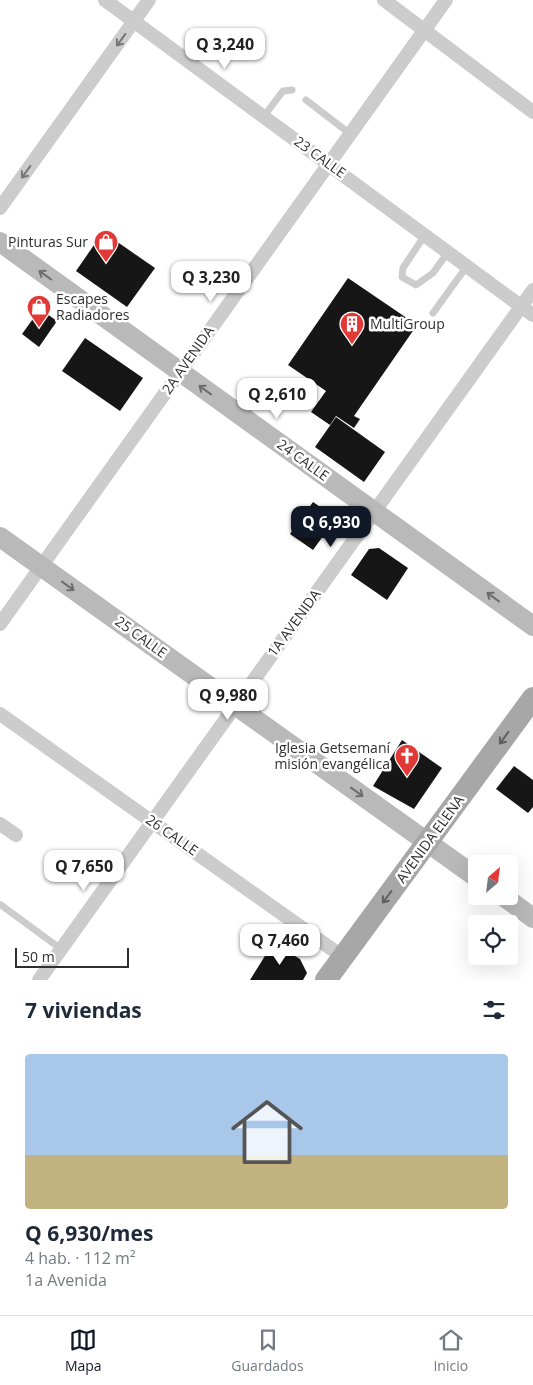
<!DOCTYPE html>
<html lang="es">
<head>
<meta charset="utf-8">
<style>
	:root { --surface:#fff; --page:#f6f6f7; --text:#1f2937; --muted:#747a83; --line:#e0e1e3; --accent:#111827 }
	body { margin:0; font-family:"Open Sans",sans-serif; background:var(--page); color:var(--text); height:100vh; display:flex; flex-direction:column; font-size:19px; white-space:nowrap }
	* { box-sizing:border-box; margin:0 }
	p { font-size:16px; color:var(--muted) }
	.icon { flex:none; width:28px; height:28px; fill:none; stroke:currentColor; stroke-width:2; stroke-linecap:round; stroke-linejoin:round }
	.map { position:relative; height:980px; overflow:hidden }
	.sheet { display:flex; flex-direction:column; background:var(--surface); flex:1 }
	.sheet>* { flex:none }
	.needle { width:32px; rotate:28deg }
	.fabs { position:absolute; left:468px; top:855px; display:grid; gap:10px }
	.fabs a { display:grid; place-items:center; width:50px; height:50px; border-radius:5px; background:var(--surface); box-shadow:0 5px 20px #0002; font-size:25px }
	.scale { position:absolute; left:15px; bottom:12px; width:114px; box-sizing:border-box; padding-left:5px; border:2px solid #2f2f2f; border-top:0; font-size:14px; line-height:18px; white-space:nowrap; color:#2f2f2f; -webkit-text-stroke:4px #fff; paint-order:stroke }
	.price { position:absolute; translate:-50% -42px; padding:0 11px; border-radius:10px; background:#fff; color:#222; font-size:16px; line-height:32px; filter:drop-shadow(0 1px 2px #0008) }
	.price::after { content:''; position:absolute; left:50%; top:30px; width:15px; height:11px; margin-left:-8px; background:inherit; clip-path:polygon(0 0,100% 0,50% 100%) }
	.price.current { background:var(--accent); color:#fff }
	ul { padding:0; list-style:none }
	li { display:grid; align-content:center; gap:10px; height:265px; padding:0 25px }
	li span { display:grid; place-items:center; height:155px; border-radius:5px; color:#555 }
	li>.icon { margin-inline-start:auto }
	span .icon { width:90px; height:90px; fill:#fffc; stroke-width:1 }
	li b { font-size:21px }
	h2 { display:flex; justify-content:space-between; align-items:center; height:60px; padding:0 25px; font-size:21px }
	.menu { display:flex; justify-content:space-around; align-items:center; height:70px; border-top:1px solid var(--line); background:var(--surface); font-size:14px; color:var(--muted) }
	.menu a { display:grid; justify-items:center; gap:2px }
	.menu .current { color:var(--accent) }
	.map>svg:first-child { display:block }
	.building { fill:#161616 }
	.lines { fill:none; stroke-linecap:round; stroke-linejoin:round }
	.lane { stroke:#ccc; stroke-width:7 }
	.street { stroke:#ccc; stroke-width:14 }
	.secondary { stroke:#b9b9b9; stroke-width:20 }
	.primary { stroke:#a7a7a7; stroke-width:22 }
	.oneway { stroke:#767676 }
	.oneway2 { stroke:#6d6d6d }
	.oneway3 { stroke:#5f5f5f }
	.labels { text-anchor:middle; stroke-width:5; stroke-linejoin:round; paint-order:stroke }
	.street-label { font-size:14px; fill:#2f2f2f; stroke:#fff }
	.poi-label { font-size:14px; fill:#2f2f2f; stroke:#fff; text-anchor:end }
</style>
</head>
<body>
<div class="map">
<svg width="533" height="980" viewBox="0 0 533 980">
	<rect width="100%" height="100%" fill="#fff"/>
	<g class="building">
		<path d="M103,232L155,268L127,307L76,271Z"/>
		<path d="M348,278L417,325L354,416L360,419L354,428L336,416L330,425L311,412L326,391L288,365Z"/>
		<path d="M40,309L57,321L39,347L22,334Z"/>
		<path d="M85,338L143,378L120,411L62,371Z"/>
		<path d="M336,417L385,452L364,482L315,447Z"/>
		<path d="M313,502L336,518L313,550L290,534Z"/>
		<path d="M379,548L408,568L387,600L351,575L369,549Z"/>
		<path d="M402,740L442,768L414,809L373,786Z"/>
		<path d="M514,766L533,780V807L528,813L496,789Z"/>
		<path d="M273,943L300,959L307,973L303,980H250Z"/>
	</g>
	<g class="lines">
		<g class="lane">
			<path d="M306,100L349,133"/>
			<path d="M264,116L283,91L292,90"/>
			<path d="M425,235L403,268L402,277L416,285L433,273L448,252"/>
			<path d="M433,313L467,266"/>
			<path d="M1,905L61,949"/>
		</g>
		<g class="street">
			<path d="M105,0L533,315"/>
			<path d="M384,0L533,112"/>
			<path d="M0,208L149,0"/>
			<path d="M0,624L446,0"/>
			<path d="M0,714L343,957"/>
			<path d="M0,824L16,835"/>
			<path d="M39,980L533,290"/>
		</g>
		<g class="secondary">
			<path d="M0,242L533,626"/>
			<path d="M0,537L476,877"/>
			<path d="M503,896L533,918"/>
		</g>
		<path class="primary" d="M326,980L533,698"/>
	</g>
	<defs><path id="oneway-shaft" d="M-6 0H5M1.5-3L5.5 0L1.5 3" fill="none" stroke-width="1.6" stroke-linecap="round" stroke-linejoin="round" transform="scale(1.25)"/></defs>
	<g class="oneway">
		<use href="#oneway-shaft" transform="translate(121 40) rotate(126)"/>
		<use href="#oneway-shaft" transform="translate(26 172) rotate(126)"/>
	</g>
	<g class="oneway2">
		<use href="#oneway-shaft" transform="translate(45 275) rotate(-144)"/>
		<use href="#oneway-shaft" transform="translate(205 390) rotate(-144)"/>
		<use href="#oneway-shaft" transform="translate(68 586) rotate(36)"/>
		<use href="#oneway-shaft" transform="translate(493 597) rotate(-144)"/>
		<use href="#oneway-shaft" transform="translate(357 792) rotate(36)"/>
	</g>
	<g class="oneway3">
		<use href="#oneway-shaft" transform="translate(504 738) rotate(126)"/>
		<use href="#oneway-shaft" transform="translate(387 897) rotate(127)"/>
	</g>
	<defs>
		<symbol id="shop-pin" viewBox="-11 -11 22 30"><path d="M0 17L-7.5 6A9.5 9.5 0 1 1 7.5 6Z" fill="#e03936" stroke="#fff"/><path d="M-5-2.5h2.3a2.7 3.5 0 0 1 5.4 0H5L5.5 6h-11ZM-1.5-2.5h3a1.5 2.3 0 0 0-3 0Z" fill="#fff"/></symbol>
		<symbol id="building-pin" viewBox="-11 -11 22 30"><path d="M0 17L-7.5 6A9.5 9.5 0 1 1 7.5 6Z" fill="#e03936" stroke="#fff"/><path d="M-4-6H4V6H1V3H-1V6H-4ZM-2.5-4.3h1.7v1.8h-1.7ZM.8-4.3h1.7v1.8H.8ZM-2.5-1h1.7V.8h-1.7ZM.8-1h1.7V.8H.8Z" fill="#fff"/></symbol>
		<symbol id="church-pin" viewBox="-11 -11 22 30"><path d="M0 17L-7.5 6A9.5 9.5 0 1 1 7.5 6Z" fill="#e03936" stroke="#fff"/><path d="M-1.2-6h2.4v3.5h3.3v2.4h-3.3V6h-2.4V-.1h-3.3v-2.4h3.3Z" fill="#fff"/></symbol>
	</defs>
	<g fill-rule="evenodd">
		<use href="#shop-pin" x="92" y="228" width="28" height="38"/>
		<use href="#shop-pin" x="25" y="293" width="28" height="38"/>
		<use href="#building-pin" x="338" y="310" width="28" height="38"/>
		<use href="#church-pin" x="393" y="742" width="28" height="38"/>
	</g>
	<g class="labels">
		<g class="street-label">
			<text transform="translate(320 157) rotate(36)" y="5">23 CALLE</text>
			<text transform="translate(188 360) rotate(-55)" y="5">2A AVENIDA</text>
			<text transform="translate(303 460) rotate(36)" y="5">24 CALLE</text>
			<text transform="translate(294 623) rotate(-54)" y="5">1A AVENIDA</text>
			<text transform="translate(141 637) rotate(36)" y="5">25 CALLE</text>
			<text transform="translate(172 835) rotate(35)" y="5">26 CALLE</text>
			<text transform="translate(430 839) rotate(-54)" y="5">AVENIDA ELENA</text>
		</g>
		<g class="poi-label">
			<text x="88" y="247">Pinturas Sur</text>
			<text x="56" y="304" text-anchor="start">Escapes<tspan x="56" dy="16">Radiadores</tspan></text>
			<text x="370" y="329" text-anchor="start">MultiGroup</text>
			<text x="390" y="753">Iglesia Getsemaní<tspan x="390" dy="16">misión evangélica</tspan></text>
		</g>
	</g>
</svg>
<div class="fabs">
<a><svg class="needle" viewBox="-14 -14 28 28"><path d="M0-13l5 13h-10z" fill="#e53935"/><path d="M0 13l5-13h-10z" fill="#747a83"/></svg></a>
<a><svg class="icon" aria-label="locate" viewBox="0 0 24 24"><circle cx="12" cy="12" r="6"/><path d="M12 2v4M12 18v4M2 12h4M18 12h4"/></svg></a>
</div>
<div class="scale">50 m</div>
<b class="price" style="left:225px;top:70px">Q 3,240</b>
<b class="price" style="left:211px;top:303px">Q 3,230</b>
<b class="price" style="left:277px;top:420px">Q 2,610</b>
<b class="price current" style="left:331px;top:548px">Q 6,930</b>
<b class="price" style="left:228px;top:721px">Q 9,980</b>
<b class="price" style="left:84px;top:892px">Q 7,650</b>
<b class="price" style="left:280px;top:966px">Q 7,460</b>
</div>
<section class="sheet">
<h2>7 viviendas<svg class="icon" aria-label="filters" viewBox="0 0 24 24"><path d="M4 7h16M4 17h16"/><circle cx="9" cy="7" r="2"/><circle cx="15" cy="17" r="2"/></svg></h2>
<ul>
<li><span style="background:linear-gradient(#a9c7e8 65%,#c2b280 0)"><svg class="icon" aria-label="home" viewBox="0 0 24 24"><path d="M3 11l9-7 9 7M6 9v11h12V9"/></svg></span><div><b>Q 6,930/mes</b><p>4 hab. · 112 m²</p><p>1a Avenida</p></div></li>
</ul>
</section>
<nav class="menu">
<a class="current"><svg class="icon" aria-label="map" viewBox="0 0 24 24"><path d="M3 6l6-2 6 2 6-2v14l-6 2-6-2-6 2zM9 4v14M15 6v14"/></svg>Mapa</a>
<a><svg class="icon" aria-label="saved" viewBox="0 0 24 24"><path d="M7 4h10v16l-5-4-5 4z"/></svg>Guardados</a>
<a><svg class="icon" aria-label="home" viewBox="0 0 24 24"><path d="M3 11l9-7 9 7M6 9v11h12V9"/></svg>Inicio</a>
</nav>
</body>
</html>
